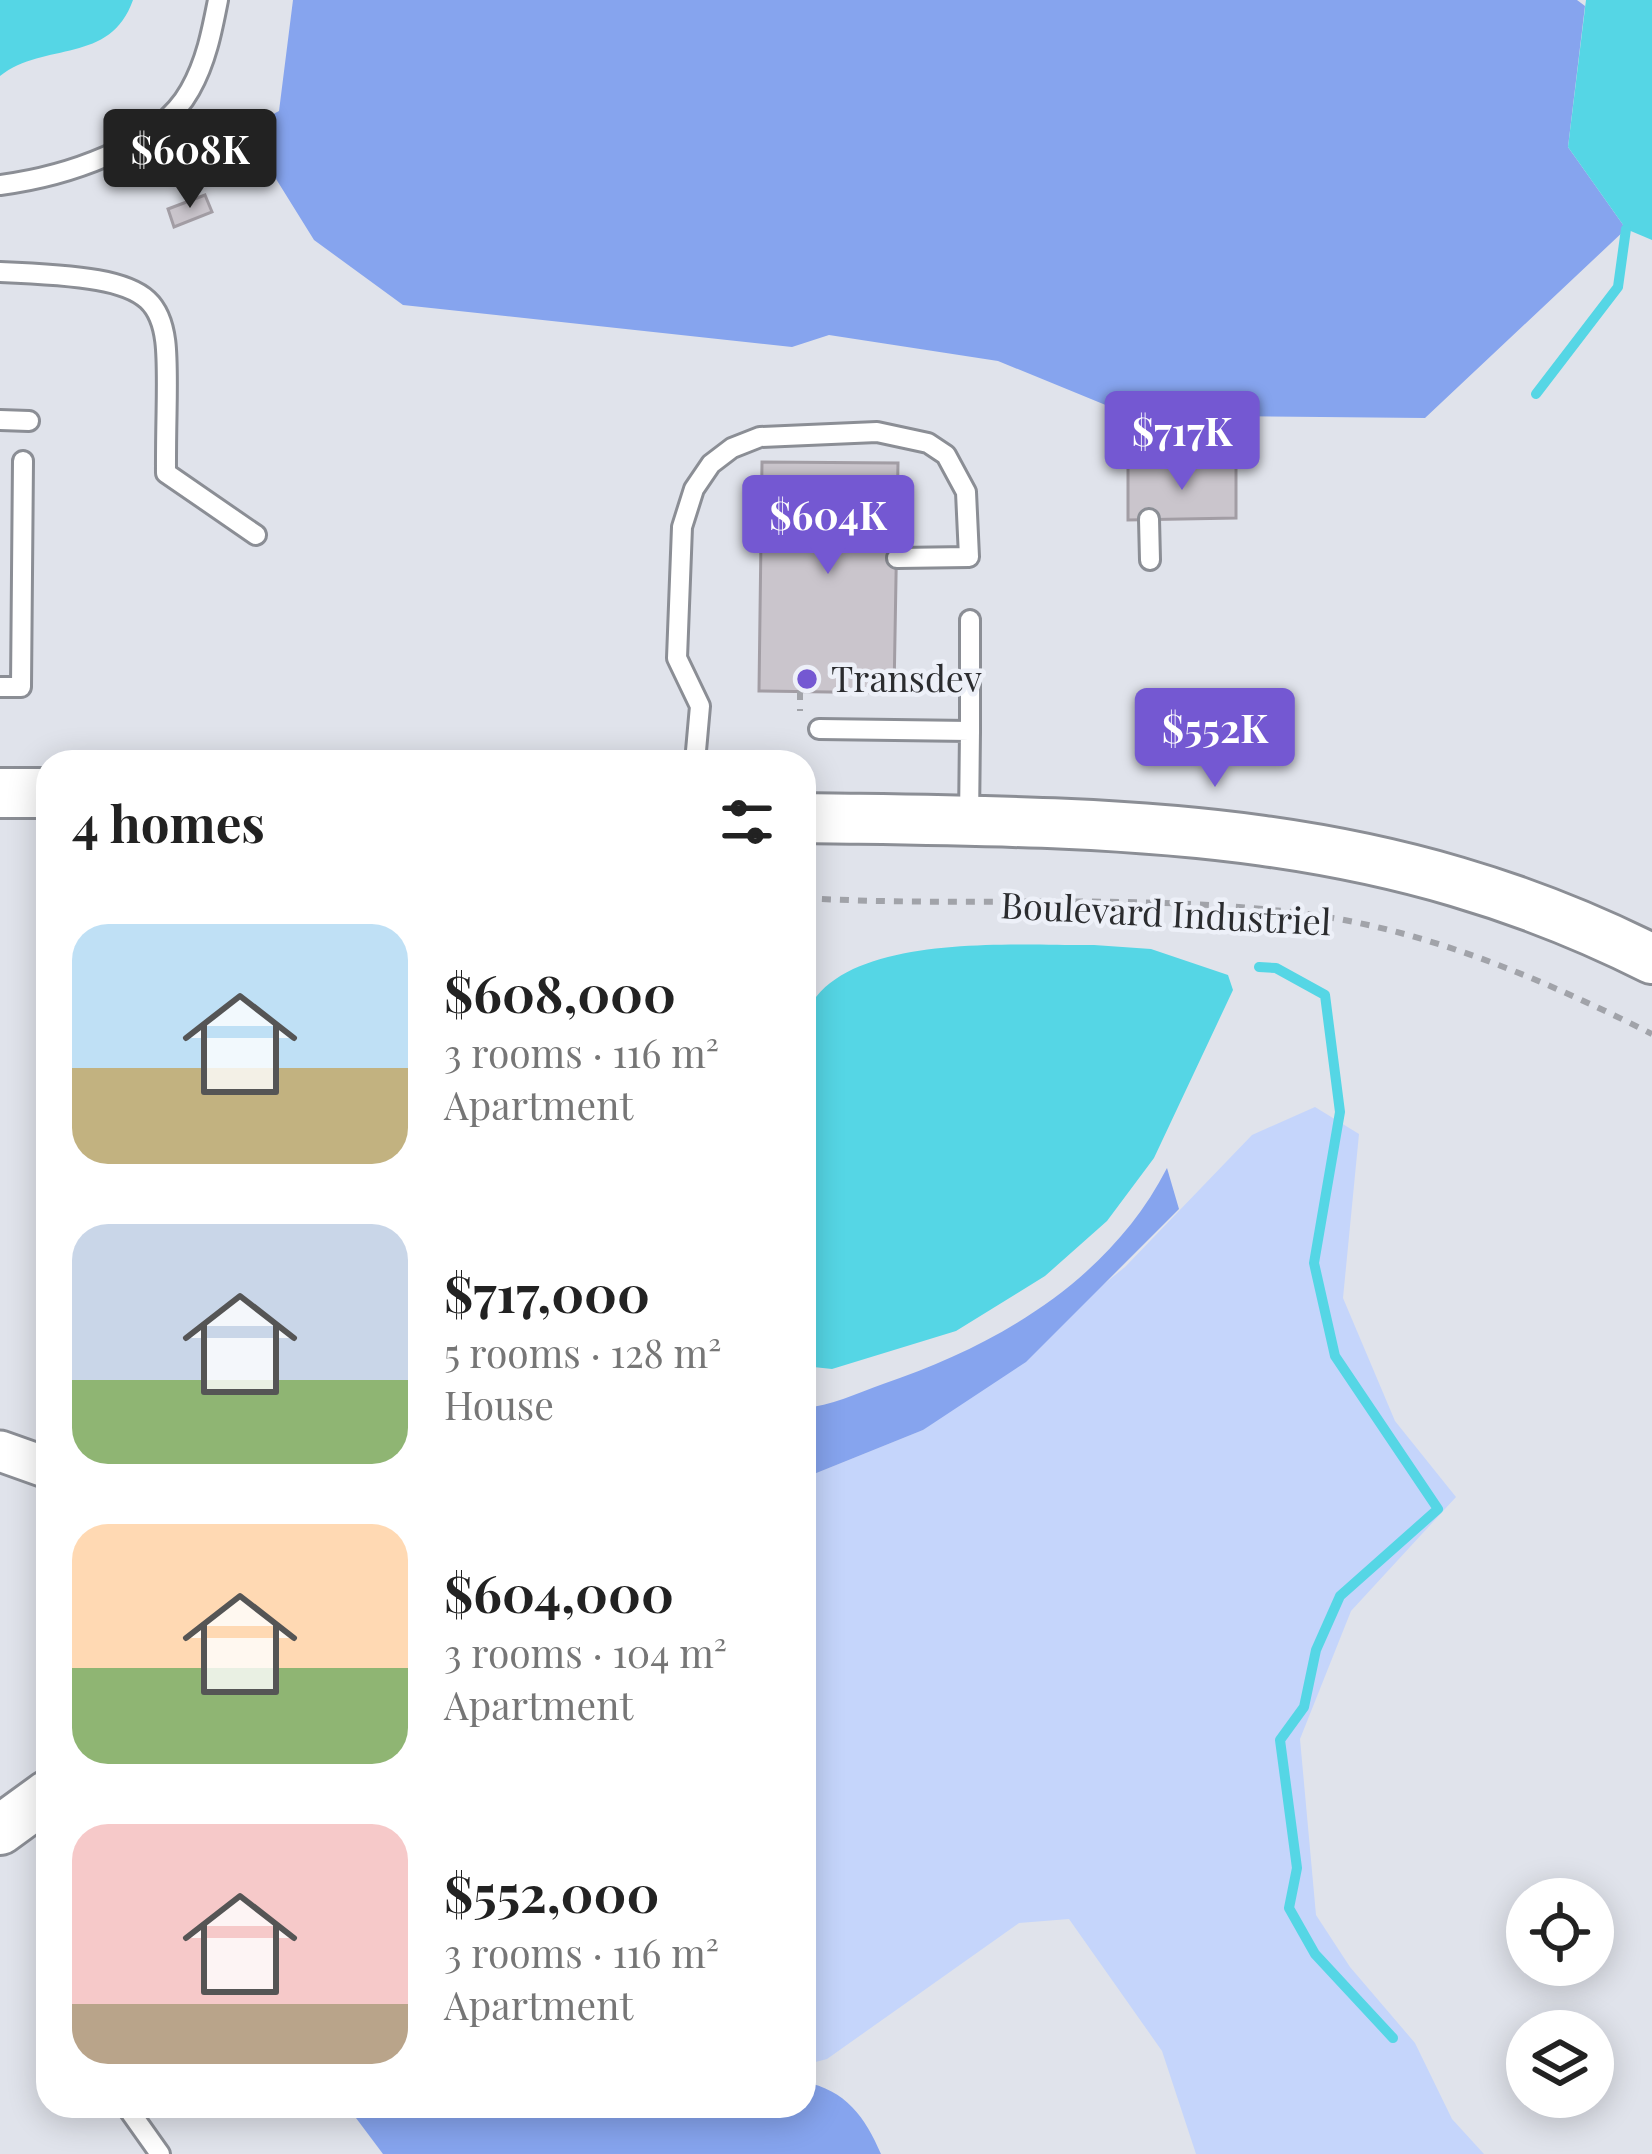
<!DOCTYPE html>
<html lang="en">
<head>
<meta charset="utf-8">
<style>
	:root { --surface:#fff; --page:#f6f6f6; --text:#222; --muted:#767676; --accent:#7458d2 }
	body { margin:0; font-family:"Playfair Display",serif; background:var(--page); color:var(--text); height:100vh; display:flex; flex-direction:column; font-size:45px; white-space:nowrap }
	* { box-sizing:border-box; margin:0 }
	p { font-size:39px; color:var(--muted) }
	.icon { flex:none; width:66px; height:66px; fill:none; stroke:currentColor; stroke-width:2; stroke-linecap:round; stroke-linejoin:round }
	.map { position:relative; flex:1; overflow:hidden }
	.drawer { position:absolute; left:36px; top:750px; width:780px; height:1368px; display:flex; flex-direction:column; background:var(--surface); border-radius:36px; box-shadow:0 6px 30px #0003 }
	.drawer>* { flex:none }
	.fabs { position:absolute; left:1506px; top:1878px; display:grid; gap:24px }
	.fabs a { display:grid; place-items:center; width:108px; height:108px; border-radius:50%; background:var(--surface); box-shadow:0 6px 30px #0003; font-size:60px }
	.price { position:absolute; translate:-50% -102px; padding:0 27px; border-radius:12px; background:var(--accent); color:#fff; font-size:39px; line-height:78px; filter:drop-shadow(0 3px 6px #0008) }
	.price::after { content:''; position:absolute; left:50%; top:72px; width:36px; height:27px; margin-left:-18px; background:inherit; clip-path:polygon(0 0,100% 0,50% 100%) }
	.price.selected { background:#222; color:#fff }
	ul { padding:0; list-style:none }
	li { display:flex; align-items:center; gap:36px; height:300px; padding:0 36px }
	li span { display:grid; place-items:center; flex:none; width:336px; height:240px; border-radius:36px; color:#555 }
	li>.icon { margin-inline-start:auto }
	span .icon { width:144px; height:144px; fill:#fffc; stroke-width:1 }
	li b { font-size:51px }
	h2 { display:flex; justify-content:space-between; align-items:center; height:144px; padding:0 36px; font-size:51px }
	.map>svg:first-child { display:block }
	.green { fill:#c5d5fb }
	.forest { fill:#86a4ee }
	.water { fill:#55d6e5 }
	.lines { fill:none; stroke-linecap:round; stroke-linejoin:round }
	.stream { stroke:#55d6e5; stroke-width:10 }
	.building { fill:#cac5cc; stroke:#a29da4; stroke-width:3 }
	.service-casing { stroke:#8b8e95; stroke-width:24 }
	.minor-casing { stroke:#8b8e95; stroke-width:45 }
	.tertiary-casing { stroke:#8b8e95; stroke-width:54 }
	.path { stroke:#a1a3a9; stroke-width:6; stroke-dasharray:9 9; stroke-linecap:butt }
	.service { stroke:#fff; stroke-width:18 }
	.minor { stroke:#fff; stroke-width:39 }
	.tertiary { stroke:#fff; stroke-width:48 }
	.poi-dot { fill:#7458d2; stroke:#edf0f8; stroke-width:4.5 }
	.labels { text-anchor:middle; stroke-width:9; stroke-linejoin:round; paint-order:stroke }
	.poi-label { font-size:36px; fill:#2b2c2f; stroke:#edf0f8; text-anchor:start }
	.street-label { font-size:36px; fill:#2b2c2f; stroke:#edf0f8 }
</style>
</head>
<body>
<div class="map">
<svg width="1652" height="2154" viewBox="0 0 1652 2154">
	<rect width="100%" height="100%" fill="#e0e3eb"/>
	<path class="green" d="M1315,1107L1359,1134L1343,1298L1395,1421L1456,1497L1351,1611L1300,1739L1316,1915L1350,1967L1415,2043L1452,2119L1484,2154H1196L1162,2051L1069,1919L1019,1923L827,2059L804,2065V1478L923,1430L1125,1267L1252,1135Z"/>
	<g class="forest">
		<path d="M293,0H1577L1585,6L1568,147L1626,229L1425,418L1130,415L998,361L829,335L792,347L403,305L314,240L245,129L279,111Z"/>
		<path d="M1167,1168L1179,1209L1026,1362L923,1430L804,1478V1408C830,1406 858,1393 883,1384C999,1345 1110,1279 1167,1168Z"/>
		<path d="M804,2082C846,2090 865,2117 881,2154H383L347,2106H804Z"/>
	</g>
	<g class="water">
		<path d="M0,0H133C110,65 45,41 0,76Z"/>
		<path d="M1586,0H1652V240L1626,229L1568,147Z"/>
		<path d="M1094,945L1151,949L1228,975L1233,990L1154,1158L1107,1221L1045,1276L956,1331L832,1369L804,1366V1020C832,930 1018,946 1094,945Z"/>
	</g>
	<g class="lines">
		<g class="stream">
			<path d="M1536,394L1618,287L1626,229"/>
			<path d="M1259,967L1276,968L1325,995L1340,1112L1314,1263L1335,1356L1438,1509L1340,1596L1316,1650L1304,1707L1280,1740L1297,1868L1289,1908L1315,1954L1393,2038"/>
		</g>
	</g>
	<g class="building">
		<path d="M205,195L212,212L174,227L168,209Z"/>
		<path d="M762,462L898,463L894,693L759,691Z"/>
		<path d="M1236,466V518L1128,520V467Z"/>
	</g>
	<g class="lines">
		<defs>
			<g id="service">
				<path d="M0,185C62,177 158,148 190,90C206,62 212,31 218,0"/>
				<path d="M0,272C194,280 165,297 166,473L256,535"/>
				<path d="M0,420L29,421"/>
				<path d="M1149,519L1150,560"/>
				<path d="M970,620V731"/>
				<path d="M0,687H21L23,461"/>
				<path d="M819,729L970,731L969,821"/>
				<path d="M695,762L700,706L677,658L682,527L694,489L711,464L732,448L760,437L877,432L928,443L946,455L966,492L969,557L897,558"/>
				<path d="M126,2106L160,2154"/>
			</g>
			<path id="minor" d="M0,1451L48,1468"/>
			<g id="tertiary">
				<path d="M0,793H48"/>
				<path d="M804,818C1109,823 1372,818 1652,959"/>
				<path d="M0,1830L48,1795"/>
			</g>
		</defs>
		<use href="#service" class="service-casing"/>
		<use href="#minor" class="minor-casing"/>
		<use href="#tertiary" class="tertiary-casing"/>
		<g class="path">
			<path d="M800,691V711"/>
			<path d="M804,898C970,908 1142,892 1307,914C1427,930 1545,980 1652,1034"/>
		</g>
		<use href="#service" class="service"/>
		<use href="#minor" class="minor"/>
		<use href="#tertiary" class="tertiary"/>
	</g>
	<circle class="poi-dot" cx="807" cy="679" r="12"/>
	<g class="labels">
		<g class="poi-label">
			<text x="831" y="692">Transdev</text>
		</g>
		<g class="street-label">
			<text transform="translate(1166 914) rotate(3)" y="13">Boulevard Industriel</text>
		</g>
	</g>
</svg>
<div class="fabs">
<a><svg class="icon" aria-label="locate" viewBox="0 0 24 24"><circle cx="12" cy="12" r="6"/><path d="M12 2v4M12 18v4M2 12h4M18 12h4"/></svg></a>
<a><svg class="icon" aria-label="layers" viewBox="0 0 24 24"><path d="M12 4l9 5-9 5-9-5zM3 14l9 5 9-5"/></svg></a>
</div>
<b class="price selected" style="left:190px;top:211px">$608K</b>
<b class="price" style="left:1182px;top:493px">$717K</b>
<b class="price" style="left:828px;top:577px">$604K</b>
<b class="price" style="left:1215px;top:790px">$552K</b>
<section class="drawer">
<h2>4 homes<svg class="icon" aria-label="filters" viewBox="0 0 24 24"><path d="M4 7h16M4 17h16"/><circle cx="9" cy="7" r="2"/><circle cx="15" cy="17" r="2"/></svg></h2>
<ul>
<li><span style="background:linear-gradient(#bfe0f5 60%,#c2b280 0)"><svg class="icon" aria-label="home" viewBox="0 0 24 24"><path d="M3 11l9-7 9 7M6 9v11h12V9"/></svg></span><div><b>$608,000</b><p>3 rooms · 116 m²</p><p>Apartment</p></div></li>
<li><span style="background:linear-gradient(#c9d6e8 65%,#8fb573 0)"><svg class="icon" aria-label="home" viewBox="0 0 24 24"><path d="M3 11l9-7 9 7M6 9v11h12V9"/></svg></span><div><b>$717,000</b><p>5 rooms · 128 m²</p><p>House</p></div></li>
<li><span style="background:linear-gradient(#ffd9b3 60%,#8fb573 0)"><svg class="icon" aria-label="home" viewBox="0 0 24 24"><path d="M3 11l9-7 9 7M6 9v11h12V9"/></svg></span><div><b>$604,000</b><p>3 rooms · 104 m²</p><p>Apartment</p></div></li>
<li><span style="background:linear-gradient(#f6c9c9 75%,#b9a48a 0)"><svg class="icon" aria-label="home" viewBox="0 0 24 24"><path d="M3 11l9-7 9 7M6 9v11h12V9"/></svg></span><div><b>$552,000</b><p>3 rooms · 116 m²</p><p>Apartment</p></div></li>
</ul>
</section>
</div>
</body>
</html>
